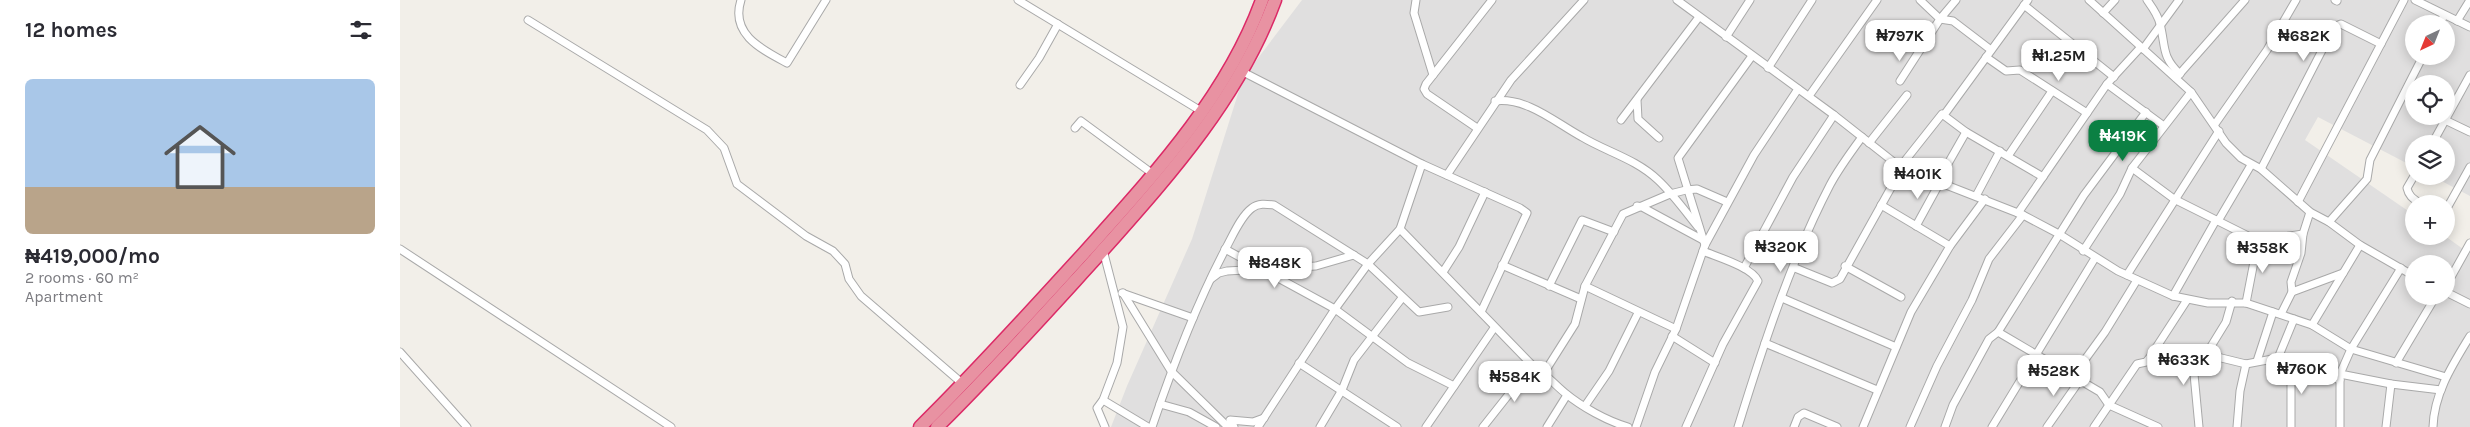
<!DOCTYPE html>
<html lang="en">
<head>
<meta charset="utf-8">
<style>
	:root { --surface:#fff; --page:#f7f7f7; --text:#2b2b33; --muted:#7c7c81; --accent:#0b8043 }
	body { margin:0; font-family:Karla,sans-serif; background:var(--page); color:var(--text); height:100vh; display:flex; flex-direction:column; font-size:19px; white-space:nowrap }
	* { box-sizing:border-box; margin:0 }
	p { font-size:16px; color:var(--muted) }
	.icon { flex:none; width:28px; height:28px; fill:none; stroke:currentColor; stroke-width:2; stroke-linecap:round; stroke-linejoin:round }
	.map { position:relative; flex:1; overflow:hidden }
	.panel { display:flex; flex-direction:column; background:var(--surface); width:400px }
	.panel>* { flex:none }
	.needle { width:32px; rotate:223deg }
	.controls { position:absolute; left:2005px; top:15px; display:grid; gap:10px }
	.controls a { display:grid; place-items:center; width:50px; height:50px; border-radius:50%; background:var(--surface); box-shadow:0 2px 12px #0003; font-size:25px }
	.price { position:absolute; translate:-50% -42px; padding:0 11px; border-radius:10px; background:#fff; color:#222; font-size:16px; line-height:32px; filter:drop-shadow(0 1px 2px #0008) }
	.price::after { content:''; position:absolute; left:50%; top:30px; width:15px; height:11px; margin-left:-8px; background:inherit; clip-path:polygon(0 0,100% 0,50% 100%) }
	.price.current { background:var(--accent); color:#fff }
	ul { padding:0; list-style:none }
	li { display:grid; align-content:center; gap:10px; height:265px; padding:0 25px }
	li span { display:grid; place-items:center; height:155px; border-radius:8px; color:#555 }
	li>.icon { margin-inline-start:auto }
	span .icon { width:90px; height:90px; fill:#fffc; stroke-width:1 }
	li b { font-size:21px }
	h2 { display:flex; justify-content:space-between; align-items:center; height:60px; padding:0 25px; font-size:21px }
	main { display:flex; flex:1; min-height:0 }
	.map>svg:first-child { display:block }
	.residential { fill:#e0dfdf; fill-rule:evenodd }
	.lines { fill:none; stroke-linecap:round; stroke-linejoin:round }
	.street-casing { stroke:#a9a9a9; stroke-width:9 }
	.highway-casing { stroke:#dc2a67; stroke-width:15 }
	.street { stroke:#fff; stroke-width:7 }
	.highway { stroke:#e892a2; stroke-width:12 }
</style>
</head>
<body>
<main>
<section class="panel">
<h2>12 homes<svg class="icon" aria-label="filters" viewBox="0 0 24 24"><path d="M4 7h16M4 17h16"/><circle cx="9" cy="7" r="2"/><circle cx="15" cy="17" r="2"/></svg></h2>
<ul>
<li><span style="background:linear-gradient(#a9c7e8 70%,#b9a48a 0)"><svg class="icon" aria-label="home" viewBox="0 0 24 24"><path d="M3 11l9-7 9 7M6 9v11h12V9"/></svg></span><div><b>₦419,000/mo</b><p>2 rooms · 60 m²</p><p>Apartment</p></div></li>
</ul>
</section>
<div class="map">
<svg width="2070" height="427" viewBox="0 0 2070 427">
	<rect width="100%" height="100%" fill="#f2efe9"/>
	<path class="residential" d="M902,0H2070V196L2032,176H2046V144H2014V167L1918,117L1905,140L2014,215V236H2045L2070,254V427H711L727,386L792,239L843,78ZM2014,24H2046V56H2014ZM2014,84H2046V116H2014ZM2014,264H2046V296H2014Z"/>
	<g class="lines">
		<defs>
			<g id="street">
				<path d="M341,0C330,34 361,49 387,63L426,0"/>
				<path d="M618,0L801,111"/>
				<path d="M1016,0L1014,13L1033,75"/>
				<path d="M1277,0L1434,115L1500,167L1623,215L1659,234L1718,271L1773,296L1808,303H1846L1912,325L1951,349L2046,377"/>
				<path d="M1556,0L1540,19L1553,21L1591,50"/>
				<path d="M1689,0L1791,92L1826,143L1841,158L1861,169L1910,212L1929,222L1960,245L2014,276"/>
				<path d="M1747,0C1752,7 1758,15 1760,24C1766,47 1761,56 1780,74"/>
				<path d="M1935,0L1937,1"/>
				<path d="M2015,0L2070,27"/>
				<path d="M1624,5L1714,77"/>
				<path d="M1703,13L1715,0"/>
				<path d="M128,20L307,130L324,148L337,184L406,236L433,251L445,264L449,279L461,296L563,384"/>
				<path d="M2057,21L2070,0"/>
				<path d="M2040,24L2044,15"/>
				<path d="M1326,37L1350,0"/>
				<path d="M1740,48L1707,84L1764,126"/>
				<path d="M1743,49L1779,0"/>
				<path d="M1586,57L1606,71L1620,70L1687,113"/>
				<path d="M1368,68L1412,0"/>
				<path d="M843,72L1022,164L1120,208L1127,213L1081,312"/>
				<path d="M1776,78L1845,0"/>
				<path d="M1500,81L1540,19L1520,0"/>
				<path d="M620,85L639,58L658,24"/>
				<path d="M1409,96L1477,0"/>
				<path d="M1237,100L1238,119L1259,138"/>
				<path d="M1095,101C1127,97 1156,123 1182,137C1207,152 1236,159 1258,180C1273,194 1285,211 1298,227"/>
				<path d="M1544,115L1628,0"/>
				<path d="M1221,120L1299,17"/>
				<path d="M2045,120L2070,132"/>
				<path d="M1815,124L1867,50L1896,0"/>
				<path d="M675,128L681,121L753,174"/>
				<path d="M1077,128L1027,94L1024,89L1026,84L1092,0"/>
				<path d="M1469,143L1507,95"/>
				<path d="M2032,144L2070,75"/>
				<path d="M1608,156L1652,91"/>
				<path d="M1500,167L1542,114L1566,132L1643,177"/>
				<path d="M1732,168L1774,199L1858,241L1903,234"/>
				<path d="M1861,169L1934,27L1941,24L1981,44"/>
				<path d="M1047,175L1111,80L1184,0"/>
				<path d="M2014,176L2007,188C2009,197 2014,199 2021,204"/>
				<path d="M1537,183L1566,132"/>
				<path d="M1576,196L1600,151"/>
				<path d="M1898,202L2004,0"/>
				<path d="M1481,205L1550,246"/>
				<path d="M1237,206L1242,207L1303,240"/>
				<path d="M2046,210L2070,167"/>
				<path d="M1618,213L1707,84"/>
				<path d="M1818,221L1851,165"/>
				<path d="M1929,222L1967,179L1970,160L2023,56"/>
				<path d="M1516,226L1539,184"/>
				<path d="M1000,229L1132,365C1145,373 1154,384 1165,393C1182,407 1207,421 1228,427"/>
				<path d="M1305,245L1278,158L1352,56"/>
				<path d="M0,249L271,427"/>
				<path d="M825,249L935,309L1008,363L1054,386"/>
				<path d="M703,250L723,327L717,363L703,400L697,408L705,427"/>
				<path d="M1683,251L1720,194L1732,168L1791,92"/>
				<path d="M1102,265L1181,299"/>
				<path d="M1445,266L1501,297"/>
				<path d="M1344,268L1393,177L1434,115"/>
				<path d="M1395,268L1432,283L1440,279L1502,168"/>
				<path d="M1043,272L1059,247L1085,192"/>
				<path d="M1727,275L1819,131"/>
				<path d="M811,279L819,273L827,271L916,266L954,255"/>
				<path d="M1149,286L1182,220L1214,232"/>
				<path d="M1185,286L1276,329"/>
				<path d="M2046,286L2070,243"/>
				<path d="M1892,292L1891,282L1901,253L1903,234L1910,212"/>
				<path d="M2046,292L2070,304"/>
				<path d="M722,293L793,318"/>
				<path d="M723,293L771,371L828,427"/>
				<path d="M1773,296L1816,220"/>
				<path d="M1382,298L1496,347"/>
				<path d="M1846,303L1858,241"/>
				<path d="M1881,314L1892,292L1943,273"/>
				<path d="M1912,325L1960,245"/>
				<path d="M1598,332L1684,195L1746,112"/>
				<path d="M1272,336L1315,363"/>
				<path d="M1365,343L1477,390"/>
				<path d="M0,352L67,427"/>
				<path d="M1805,354L1846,364L1878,358L1940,380"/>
				<path d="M1878,358L1894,319"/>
				<path d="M1857,361L1873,312"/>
				<path d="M1891,362V427"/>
				<path d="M899,363L997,427"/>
				<path d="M1996,363L2036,296"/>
				<path d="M1144,373L1175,324L1185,286L1223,214L1270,194L1286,190L1297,189L1327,202"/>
				<path d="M1940,374L1991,384L2041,390"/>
				<path d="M1673,376L1705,332L1737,280"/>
				<path d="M703,400L748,427"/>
				<path d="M760,404L789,412L816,427"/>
				<path d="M1185,406L1209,371L1238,313"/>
				<path d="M752,427C773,365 796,304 827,246C833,235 841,216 852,208C858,203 866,204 874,205L968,264L1019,312L1048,307"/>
				<path d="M834,427L830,420L853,422L864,418"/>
				<path d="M858,427L935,309L968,264L1000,229L1022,164"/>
				<path d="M920,427L942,390L954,360L1002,298"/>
				<path d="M1026,427L1094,328"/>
				<path d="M1083,427L1132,365"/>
				<path d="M1147,427L1167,395"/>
				<path d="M1236,427L1255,372L1276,329L1305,245L1354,155L1398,89"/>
				<path d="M1286,427L1323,344L1358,281C1352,267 1317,257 1303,251"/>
				<path d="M1338,427C1363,346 1391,260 1430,185C1439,168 1451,152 1462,137"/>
				<path d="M1394,427L1398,417L1404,413L1437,427"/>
				<path d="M1463,427L1511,312L1550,246L1585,199"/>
				<path d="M1510,427L1537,366L1572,300L1589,259L1623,215"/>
				<path d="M1545,427L1553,405L1589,339L1598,332L1700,392L1709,405L1758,427"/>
				<path d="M1592,427L1695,258"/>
				<path d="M1647,427L1680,380"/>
				<path d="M1694,427L1737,364L1746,362L1750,357L1787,300"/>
				<path d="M1799,427L1794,374L1826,322L1832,301"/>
				<path d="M1837,427L1840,391L1846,364"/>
				<path d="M1940,427V374L1951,349L2001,268"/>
				<path d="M1986,427L1991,384"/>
				<path d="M2033,427C2034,393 2053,364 2070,336"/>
			</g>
			<g id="highway">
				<path d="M520,427C577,371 630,312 684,253C752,177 827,97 862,0"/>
				<path d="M537,427C592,373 643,316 695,259C765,180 838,101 875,0"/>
			</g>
		</defs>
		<use href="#street" class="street-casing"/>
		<use href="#highway" class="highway-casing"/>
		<use href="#street" class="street"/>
		<use href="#highway" class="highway"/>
	</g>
</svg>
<div class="controls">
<a><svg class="needle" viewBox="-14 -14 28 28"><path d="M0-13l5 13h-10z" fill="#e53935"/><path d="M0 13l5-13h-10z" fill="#7c7c81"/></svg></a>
<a><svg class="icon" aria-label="locate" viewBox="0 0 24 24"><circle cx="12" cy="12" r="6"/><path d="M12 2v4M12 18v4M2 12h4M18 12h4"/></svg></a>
<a><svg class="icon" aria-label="layers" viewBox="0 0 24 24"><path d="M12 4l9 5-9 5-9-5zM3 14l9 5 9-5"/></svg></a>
<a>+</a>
<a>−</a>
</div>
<b class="price" style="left:1500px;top:62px">₦797K</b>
<b class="price" style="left:1904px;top:62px">₦682K</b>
<b class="price" style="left:1659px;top:82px">₦1.25M</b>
<b class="price current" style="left:1723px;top:162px">₦419K</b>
<b class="price" style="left:1518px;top:200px">₦401K</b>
<b class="price" style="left:1381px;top:273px">₦320K</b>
<b class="price" style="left:1863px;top:274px">₦358K</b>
<b class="price" style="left:875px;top:289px">₦848K</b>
<b class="price" style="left:1784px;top:386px">₦633K</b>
<b class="price" style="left:1902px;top:395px">₦760K</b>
<b class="price" style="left:1654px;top:397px">₦528K</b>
<b class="price" style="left:1115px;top:403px">₦584K</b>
</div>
</main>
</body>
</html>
